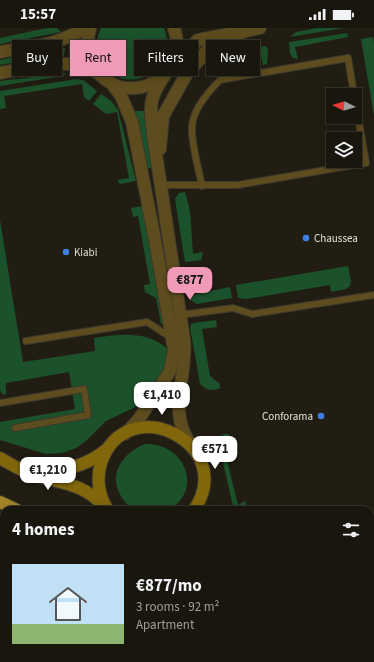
<!DOCTYPE html>
<html lang="en">
<head>
<meta charset="utf-8">
<style>
	:root { --surface:#19160e; --page:#26231c; --text:#f1f3f6; --muted:#9f9f9e; --line:#37352e; --accent:#f09ab7 }
	body { margin:0; font-family:"Source Sans 3",sans-serif; background:var(--page); color:var(--text); height:100vh; display:flex; flex-direction:column; font-size:15px; white-space:nowrap }
	* { box-sizing:border-box; margin:0 }
	p { font-size:13px; color:var(--muted) }
	.icon { flex:none; width:22px; height:22px; fill:none; stroke:currentColor; stroke-width:2; stroke-linecap:round; stroke-linejoin:round }
	.map { position:relative; flex:1; overflow:hidden }
	.side { position:absolute; left:0px; top:478px; width:374px; height:156px; display:flex; flex-direction:column; background:var(--surface); border-radius:12px 12px 0 0; box-shadow:0 2px 10px #0003,0 0 0 1px var(--line) }
	.side>* { flex:none }
	.guide { position:absolute; left:12px; top:12px; width:350px; height:36px; display:flex; gap:8px }
	.needle { width:26px; rotate:275deg }
	.buttons { position:absolute; left:326px; top:60px; display:grid; gap:8px }
	.buttons a { display:grid; place-items:center; width:36px; height:36px; border-radius:0px; background:var(--surface); box-shadow:0 2px 10px #0003,0 0 0 1px var(--line); font-size:20px }
	.price { position:absolute; translate:-50% -34px; padding:0 9px; border-radius:8px; background:#fff; color:#222; font-size:13px; line-height:26px; filter:drop-shadow(0 1px 2px #0008) }
	.price::after { content:''; position:absolute; left:50%; top:24px; width:12px; height:9px; margin-left:-6px; background:inherit; clip-path:polygon(0 0,100% 0,50% 100%) }
	.price.current { background:var(--accent); color:#111 }
	ul { padding:0; list-style:none }
	li { display:flex; align-items:center; gap:12px; height:100px; padding:0 12px }
	li span { display:grid; place-items:center; flex:none; width:112px; height:80px; border-radius:0px; color:#555 }
	li>.icon { margin-inline-start:auto }
	span .icon { width:48px; height:48px; fill:#fffc; stroke-width:1 }
	li b { font-size:17px }
	h2 { display:flex; justify-content:space-between; align-items:center; height:48px; padding:0 12px; font-size:17px }
	.pill { padding:0 14px; border-radius:0px; background:var(--surface); box-shadow:0 2px 10px #0003,0 0 0 1px var(--line); font-size:14px; line-height:36px }
	.pill.current { background:var(--accent); color:#111 }
	.status { display:flex; justify-content:space-between; align-items:center; height:28px; padding:0 20px; background:var(--surface); direction:ltr }
	.status svg { height:11px; fill:currentColor }
	.map>svg:first-child { display:block }
	.green { fill:#1b522b }
	.lines { fill:none; stroke-linecap:round; stroke-linejoin:round }
	.service-casing { stroke:#3c382e; stroke-width:8 }
	.minor-casing { stroke:#3c382e; stroke-width:14 }
	.tertiary-casing { stroke:#3c382e; stroke-width:14 }
	.secondary-casing { stroke:#3c382e; stroke-width:14 }
	.trunk-casing { stroke:#3c382e; stroke-width:14 }
	.service { stroke:#5d4c1d; stroke-width:6 }
	.minor { stroke:#5d4c1d; stroke-width:12 }
	.tertiary { stroke:#5d4c1d; stroke-width:12 }
	.secondary { stroke:#81660b; stroke-width:12 }
	.trunk { stroke:#a38428; stroke-width:12 }
	.shop-dot { fill:#3f7fe0; stroke:#211d12; stroke-width:1.5 }
	.labels { text-anchor:middle; stroke-width:4; stroke-linejoin:round; paint-order:stroke }
	.poi-label { font-size:11px; fill:#e2dfd8; stroke:#211d12; text-anchor:start }
</style>
</head>
<body>
<div class="status"><b>15:57</b><svg viewBox="0 0 49 12"><path d="M0 12V9h3v3zM5 12V6h3v6zM10 12V3h3v9zM15 12V0h3v12zM26 1h20v11H26zM47 4h2v5h-2z"/></svg></div>
<div class="map">
<svg width="374" height="634" viewBox="0 0 374 634">
	<rect width="100%" height="100%" fill="#211d12"/>
	<g class="green">
		<path d="M47,0H57L61,4L0,16V10Z"/>
		<path d="M101,0H164C183,46 117,73 100,30C96,20 96,10 101,0Z"/>
		<path d="M317,0H344L290,9L296,4Z"/>
		<path d="M347,5L348,9L295,19L298,31L293,30L290,26L289,14Z"/>
		<path d="M373,9L374,14V88L361,11Z"/>
		<path d="M266,18L268,22L267,36L263,37L260,23L209,35L212,28Z"/>
		<path d="M65,20L64,28H52L0,37V32Z"/>
		<path d="M67,45L63,48L0,58V53Z"/>
		<path d="M77,51L83,52L97,63L89,73L84,69L82,56L4,68L6,80L0,81V63Z"/>
		<path d="M101,66L111,73L118,82L136,153L120,156L117,152L129,150L117,84L106,86L93,76Z"/>
		<path d="M134,83H147L152,136L150,141L148,140Z"/>
		<path d="M185,164L190,183L193,226L203,224L201,232L185,234L175,171L179,165Z"/>
		<path d="M142,178L146,181L166,296H161L156,270L145,264L144,257L150,256L138,188L133,189L131,180Z"/>
		<path d="M0,192L23,334L95,323L94,310C120,306 146,302 168,321L166,341L142,376L106,393L86,413L76,420L62,425L46,426L0,412V394L75,381L69,344L6,355V367L2,366L0,362Z"/>
		<path d="M348,238L351,253L350,258L346,261L331,264L330,257L246,271L238,270L236,257Z"/>
		<path d="M230,259L232,270L197,276L190,272L195,266Z"/>
		<path d="M216,292L217,299L202,301L210,348L220,356V360C212,364 206,362 200,356L190,299L191,296L194,295Z"/>
		<path d="M224,406H228L234,411L224,420L238,477L245,473L249,482H234L218,413V409Z"/>
		<path d="M145,416C187,415 203,464 168,482C160,482 140,484 134,481C128,479 124,473 121,468C107,446 124,424 145,416Z"/>
		<path d="M230,630H305L312,634H234Z"/>
	</g>
	<g class="lines">
		<defs>
			<g id="service">
				<path d="M161,157H238L366,135L355,71"/>
				<path d="M202,158C199,143 191,114 192,100C192,82 208,64 220,52L348,30L354,67"/>
				<path d="M180,287L233,280L252,286L374,267"/>
				<path d="M26,313L147,294L170,309"/>
				<path d="M0,375L84,361L88,387L15,400"/>
			</g>
			<path id="minor" d="M172,36L198,12L260,0"/>
			<g id="tertiary">
				<path d="M90,0C77,45 124,79 162,49"/>
				<path d="M174,0C185,32 162,43 153,69C149,80 152,94 153,106L184,312C188,350 166,382 191,417"/>
				<path d="M0,24C29,19 60,17 84,0"/>
				<path d="M0,45C31,40 69,27 98,45"/>
				<path d="M112,56L121,68L132,94L154,207L174,322L170,343L139,391L125,406"/>
				<path d="M160,121L163,88L186,47L211,18L248,2"/>
			</g>
			<g id="secondary">
				<path d="M0,430C12,437 23,444 37,448C65,456 83,456 104,478"/>
				<path d="M28,437C57,446 82,441 106,422"/>
				<path d="M108,482C99,469 96,451 101,435C126,360 239,416 194,482"/>
				<path d="M332,630L340,634"/>
				<path d="M369,630L374,632"/>
			</g>
			<g id="trunk">
				<path d="M0,474L17,482"/>
				<path d="M0,501L4,503"/>
				<path d="M0,523L4,525"/>
				<path d="M147,630L151,634"/>
				<path d="M179,630L183,634"/>
				<path d="M206,630L210,634"/>
				<path d="M224,630L228,634"/>
			</g>
		</defs>
		<use href="#service" class="service-casing"/>
		<use href="#minor" class="minor-casing"/>
		<use href="#tertiary" class="tertiary-casing"/>
		<use href="#secondary" class="secondary-casing"/>
		<use href="#trunk" class="trunk-casing"/>
		<use href="#service" class="service"/>
		<use href="#minor" class="minor"/>
		<use href="#tertiary" class="tertiary"/>
		<use href="#secondary" class="secondary"/>
		<use href="#trunk" class="trunk"/>
	</g>
	<g class="shop-dot">
		<circle cx="306" cy="210" r="4"/>
		<circle cx="66" cy="224" r="4"/>
		<circle cx="321" cy="388" r="4"/>
	</g>
	<g class="labels">
		<g class="poi-label">
			<text x="314" y="214">Chaussea</text>
			<text x="74" y="228">Kiabi</text>
			<text x="313" y="392" text-anchor="end">Conforama</text>
		</g>
	</g>
</svg>
<div class="buttons">
<a><svg class="needle" viewBox="-14 -14 28 28"><path d="M0-13l5 13h-10z" fill="#e53935"/><path d="M0 13l5-13h-10z" fill="#9f9f9e"/></svg></a>
<a><svg class="icon" aria-label="layers" viewBox="0 0 24 24"><path d="M12 4l9 5-9 5-9-5zM3 14l9 5 9-5"/></svg></a>
</div>
<b class="price current" style="left:190px;top:273px">€877</b>
<b class="price" style="left:162px;top:388px">€1,410</b>
<b class="price" style="left:215px;top:442px">€571</b>
<b class="price" style="left:48px;top:463px">€1,210</b>
<div class="guide">
<a class="pill">Buy</a>
<a class="pill current">Rent</a>
<a class="pill">Filters</a>
<a class="pill">New</a>
</div>
<section class="side">
<h2>4 homes<svg class="icon" aria-label="filters" viewBox="0 0 24 24"><path d="M4 7h16M4 17h16"/><circle cx="9" cy="7" r="2"/><circle cx="15" cy="17" r="2"/></svg></h2>
<ul>
<li><span style="background:linear-gradient(#bfe0f5 75%,#8fb573 0)"><svg class="icon" aria-label="home" viewBox="0 0 24 24"><path d="M3 11l9-7 9 7M6 9v11h12V9"/></svg></span><div><b>€877/mo</b><p>3 rooms · 92 m²</p><p>Apartment</p></div></li>
</ul>
</section>
</div>
</body>
</html>
